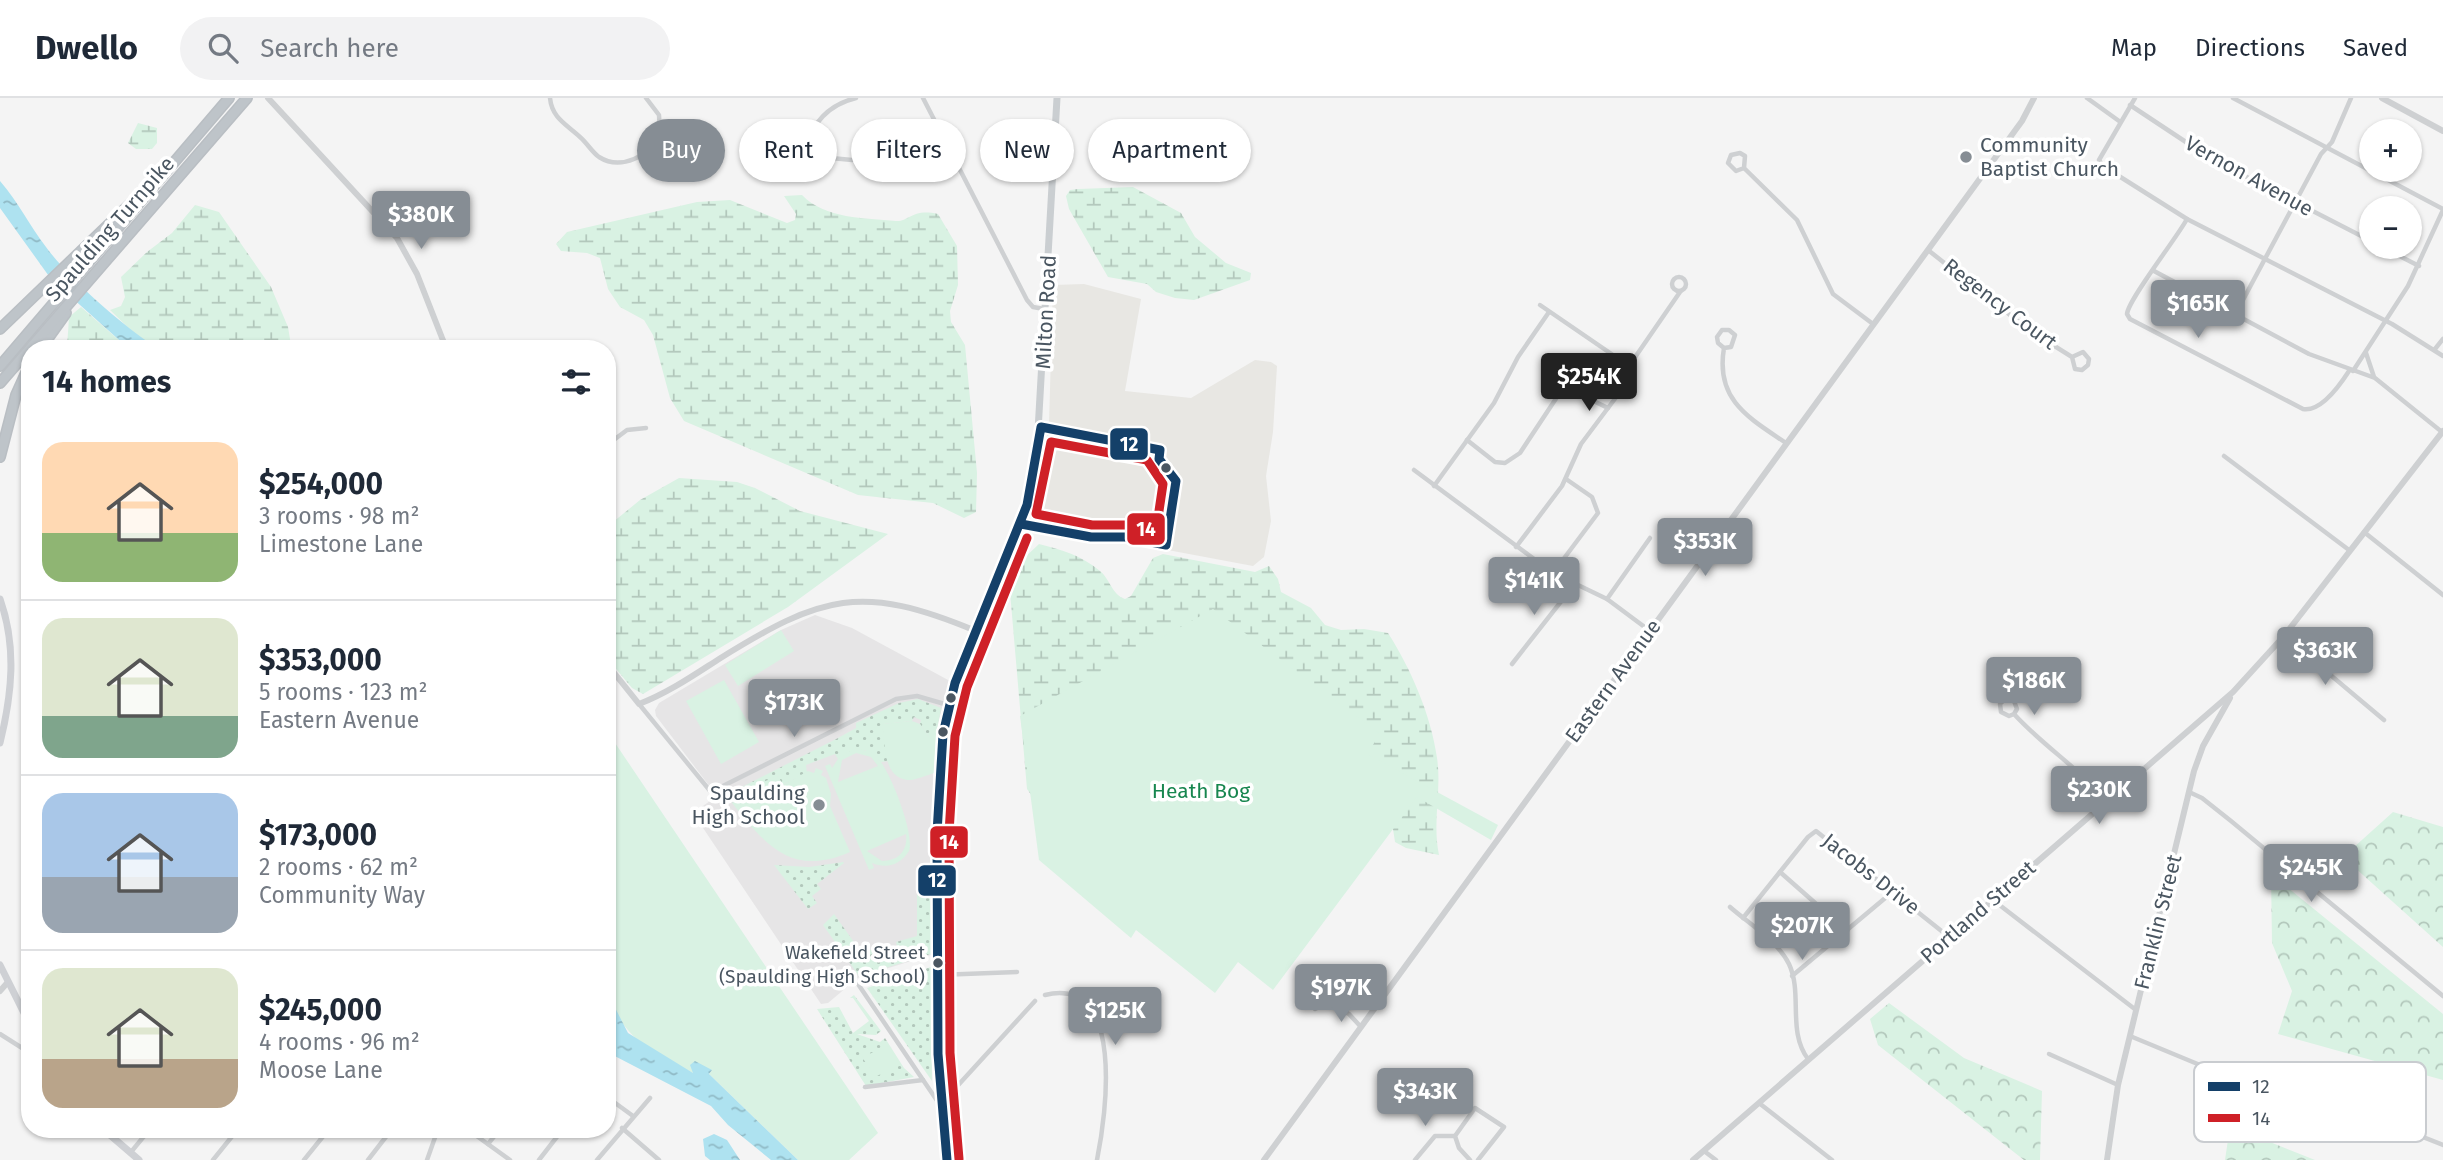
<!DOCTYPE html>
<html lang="en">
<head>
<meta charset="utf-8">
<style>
	:root { --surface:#fff; --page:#f2f2f3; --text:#1f2937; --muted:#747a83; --line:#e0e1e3; --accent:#868d94 }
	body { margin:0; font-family:"Fira Sans",sans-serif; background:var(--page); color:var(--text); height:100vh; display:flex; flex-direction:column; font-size:26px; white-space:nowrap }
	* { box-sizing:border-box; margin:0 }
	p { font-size:23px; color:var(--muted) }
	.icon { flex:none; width:38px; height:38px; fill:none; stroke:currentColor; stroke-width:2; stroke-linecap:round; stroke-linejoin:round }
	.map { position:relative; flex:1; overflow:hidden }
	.drawer { position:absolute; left:21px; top:242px; width:595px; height:798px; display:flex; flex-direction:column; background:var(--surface); border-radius:28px; box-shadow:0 2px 5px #0004 }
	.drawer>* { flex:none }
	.top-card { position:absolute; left:637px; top:21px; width:665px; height:63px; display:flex; gap:14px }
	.tools { position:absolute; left:2359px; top:21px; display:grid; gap:14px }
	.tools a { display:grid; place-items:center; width:63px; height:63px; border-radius:50%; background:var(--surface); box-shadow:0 2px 5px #0004; font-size:35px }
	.price { position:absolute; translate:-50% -60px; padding:0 16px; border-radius:7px; background:var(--accent); color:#fff; font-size:23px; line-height:46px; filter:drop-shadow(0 2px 4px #0008) }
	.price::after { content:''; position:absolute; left:50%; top:42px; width:21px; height:16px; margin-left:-10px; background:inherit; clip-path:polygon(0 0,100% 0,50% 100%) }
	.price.on { background:#222; color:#fff }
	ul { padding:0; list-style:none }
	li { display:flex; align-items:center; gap:21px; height:175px; padding:0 21px }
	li+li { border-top:2px solid var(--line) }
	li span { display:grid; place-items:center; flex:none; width:196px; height:140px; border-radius:21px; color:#555 }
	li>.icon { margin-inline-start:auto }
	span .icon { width:84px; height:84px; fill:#fffc; stroke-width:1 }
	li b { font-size:30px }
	h2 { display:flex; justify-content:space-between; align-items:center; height:84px; padding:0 21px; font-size:30px }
	.chip { padding:0 24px; border-radius:32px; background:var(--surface); box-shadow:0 2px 5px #0004; font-size:24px; line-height:63px }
	.chip.on { background:var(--accent); color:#fff }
	header { display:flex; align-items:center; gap:42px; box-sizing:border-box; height:98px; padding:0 35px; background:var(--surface); border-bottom:2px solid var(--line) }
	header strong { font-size:33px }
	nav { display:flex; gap:38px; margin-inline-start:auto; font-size:24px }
	.search { width:490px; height:63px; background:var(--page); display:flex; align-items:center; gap:18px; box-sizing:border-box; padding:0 24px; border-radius:38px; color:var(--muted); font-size:26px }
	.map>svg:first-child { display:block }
	.commercial { fill:#e8e7e3 }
	.education { fill:#e6e5e6 }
	.grass { fill:url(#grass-dots) }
	.forest { fill:url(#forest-crowns) }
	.wetland { fill:url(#wetland-marsh) }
	.park { fill:#d9f2e3; fill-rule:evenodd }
	.water { fill:url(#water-ripples) }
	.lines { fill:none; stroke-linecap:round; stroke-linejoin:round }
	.motorway-casing { stroke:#b9bec3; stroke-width:12 }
	.minor { stroke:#ced0d2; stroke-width:4.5 }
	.tertiary { stroke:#ced0d2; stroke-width:6 }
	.secondary { stroke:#ced0d4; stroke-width:7 }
	.primary { stroke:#caced1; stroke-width:7 }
	.motorway { stroke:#bec4c9; stroke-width:9 }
	.bus-1-casing { stroke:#fff; stroke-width:14 }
	.bus-2-casing { stroke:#fff; stroke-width:14 }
	.bus-1 { stroke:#144069; stroke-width:9 }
	.bus-2 { stroke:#cf2027; stroke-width:9 }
	.poi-dot { fill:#868d94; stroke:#fff; stroke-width:2.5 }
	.bus-dot { fill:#4a5661; stroke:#fff; stroke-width:2.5 }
	.labels { text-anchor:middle; stroke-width:7; stroke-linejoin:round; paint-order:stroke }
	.bus-label { font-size:19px; fill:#4a5661; stroke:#fff; text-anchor:end }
	.poi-label { font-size:21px; fill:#4a5661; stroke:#fff; text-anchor:start }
	.street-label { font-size:21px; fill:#4a5661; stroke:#fff }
	.park-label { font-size:21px; fill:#17864f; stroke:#fff }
	.key { fill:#fff; stroke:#c9ccd0; stroke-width:2 }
	.key-label { font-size:19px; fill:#4a5661 }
	.line-badge { stroke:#fff; stroke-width:2.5 }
	.badge-label { font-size:19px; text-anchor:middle; font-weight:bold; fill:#fff }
</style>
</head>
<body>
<header>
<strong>Dwello</strong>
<div class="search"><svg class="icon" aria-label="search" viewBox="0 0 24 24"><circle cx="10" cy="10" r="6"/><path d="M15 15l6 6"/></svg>Search here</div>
<nav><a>Map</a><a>Directions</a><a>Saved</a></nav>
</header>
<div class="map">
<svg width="2443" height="1062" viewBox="0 0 2443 1062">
	<defs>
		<pattern id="grass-dots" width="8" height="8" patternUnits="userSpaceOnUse" patternTransform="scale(1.75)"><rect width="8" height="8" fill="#d9f2e3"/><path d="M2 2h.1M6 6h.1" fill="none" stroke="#b2c7bb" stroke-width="1.8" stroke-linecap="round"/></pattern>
		<pattern id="forest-crowns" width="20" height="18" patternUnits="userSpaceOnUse" patternTransform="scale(1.75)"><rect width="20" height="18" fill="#d9f2e3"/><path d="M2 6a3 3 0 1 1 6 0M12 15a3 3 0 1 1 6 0" fill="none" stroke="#b2c7bb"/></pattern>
		<pattern id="wetland-marsh" width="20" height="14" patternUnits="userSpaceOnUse" patternTransform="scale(1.75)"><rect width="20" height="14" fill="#d9f2e3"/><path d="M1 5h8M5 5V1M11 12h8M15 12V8" fill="none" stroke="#b2c7bb"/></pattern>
		<pattern id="water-ripples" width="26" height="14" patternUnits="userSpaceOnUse" patternTransform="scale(1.75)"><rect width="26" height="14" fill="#aee2f0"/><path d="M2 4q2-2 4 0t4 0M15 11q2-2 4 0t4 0" fill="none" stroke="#90bac6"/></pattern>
	</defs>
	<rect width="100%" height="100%" fill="#f4f4f4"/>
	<path class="commercial" d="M1084,186L1141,201L1125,293L1191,300L1255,262L1271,264L1277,268L1273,334L1266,378L1271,423L1264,459L1253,468L1125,444L1092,443L1028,431L1038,402L1049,326L1053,187Z"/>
	<path class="education" d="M815,517L852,530L950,583L936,634L933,669L931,857L859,879L828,905L821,906L693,715L717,698L656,618L655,612L659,605L781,532Z"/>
	<g class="grass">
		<path d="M918,601L941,610L936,639H929L920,626L921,622L914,619L912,623L883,626L889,663L881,664L865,652L838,661L835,656L806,667L807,675L782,687L778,678L766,691L731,705L724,698L838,640L856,630V625L899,605Z"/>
		<path d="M843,764L844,765L817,786L821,791L812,798L817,805L808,811L774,767L809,769Z"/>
		<path d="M931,768V856L859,878L823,827L834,816L861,854L883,849L885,852L897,848L896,844L917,838V787L929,786Z"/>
		<path d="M931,869L932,983L867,890Z"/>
		<path d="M854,897L881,933L876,937L857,936L880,944L885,940L904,970L914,979L866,988L817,911L839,909L853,935L869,923L853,900H850Z"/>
	</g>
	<g class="forest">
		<path d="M2393,714L2443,729V849L2343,759Z"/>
		<path d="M2271,776L2443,916V982L2278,936L2292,893L2272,845Z"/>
		<path d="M1889,905L1964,960L2042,993L2040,1062H2024L1878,947L1870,921Z"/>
		<path d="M2230,1028L2315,1062H2225Z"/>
	</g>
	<g class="wetland">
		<path d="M138,25L157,30V45L152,51H136L128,45Z"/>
		<path d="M1133,89L1181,115L1195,139L1226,165L1251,175L1250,182L1194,202L1175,200L1156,194L1147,186L1108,179L1069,111L1066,98L1070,92L1078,91Z"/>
		<path d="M802,97C825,121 865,120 896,123C909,124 912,110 938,116L957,148L958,187L950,213L951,224L965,247L977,375L976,414L964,420L933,405L858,397L684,323L670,300L653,237L644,222L620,209L608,191L600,160L587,155L561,153L556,146L567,134L697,104L730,102L787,125L795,122L796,116L784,98Z"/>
		<path d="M195,107L219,114L271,189L288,229L291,247L288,250H157L140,241L110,212L121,208L125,199L121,179L147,154L172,135Z"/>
		<path d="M81,209L128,250H67L69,219Z"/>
		<path d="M679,380L737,384L755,390L800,413L888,436L788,509L643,596L632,590L607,560V429L640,402Z"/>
		<path d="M1039,446C1062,452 1081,457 1100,473C1110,481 1112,497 1125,501L1131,498L1153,460L1163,456L1255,474L1269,468L1278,481L1281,494L1311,510L1325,527L1341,532L1364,531L1388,535C1411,571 1431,617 1437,660C1442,692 1432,724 1439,757L1406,750L1395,744L1391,718L1057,733L1027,691L1010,494L1022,462Z"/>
	</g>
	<g class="park">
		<path d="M1213,511L1380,636L1367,656L1498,727L1491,742L1417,699L1273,892L1238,864L1215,895L1136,832L1131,840L1039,762L1020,618Z"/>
		<path d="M781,532L794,553L738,588L725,567Z"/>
		<path d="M724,582L759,644L721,666L686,603Z"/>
		<path d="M912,623L920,626L929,639H936L934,675C927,677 914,683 907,682C883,678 886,650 882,626Z"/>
		<path d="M607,633L878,1035L849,1062H798L709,976L712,972L695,976C650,953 625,943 607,894Z"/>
		<path d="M851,652C861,651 870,652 877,659C890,672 915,736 909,753C900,767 887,771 872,765L874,770L869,772L825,668L830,666L832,670L838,661ZM856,655L871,659L878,668L838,684L842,662ZM906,736C908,752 899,763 882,763L867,753Z"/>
		<path d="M816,670L823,673L821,677L826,680L831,696L830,708L850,754C791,780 765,746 732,705L766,691L763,684L778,678L783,687L808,673L814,675Z"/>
		<path d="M888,948L899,967L875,979L862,959Z"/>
	</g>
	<g class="water">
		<path d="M0,83C19,105 29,127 46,149C71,183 122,227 157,250H128L51,181L0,110Z"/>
		<path d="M607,894L628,935L693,975L690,967L695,963L712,972L709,976L798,1062H771L728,1027L711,1008L607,954Z"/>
		<path d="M714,1036L727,1042L740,1062H710L705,1058L703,1041Z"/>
	</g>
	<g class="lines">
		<defs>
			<g id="motorway">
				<path d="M0,231L132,104"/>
				<path d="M41,250L66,215"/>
				<path d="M0,268L229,0"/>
				<path d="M0,285L247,0"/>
				<path d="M0,359L16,297L30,266"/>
			</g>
		</defs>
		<use href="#motorway" class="motorway-casing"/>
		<g class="minor">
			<path d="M550,0C552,20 566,26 580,39C587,45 592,54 599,59C621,73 650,58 660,36L659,17L646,0"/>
			<path d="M923,0L1027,202L1033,209L1044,211"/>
			<path d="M2087,0L2119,23"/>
			<path d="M2135,0L2099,62L2103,68L2187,121L2392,226L2443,258"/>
			<path d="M2233,0L2443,111"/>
			<path d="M2130,7L2210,60L2371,143"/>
			<circle cx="770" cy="41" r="7"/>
			<path d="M777,43L831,60L852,62L868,58L898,40L936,27"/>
			<path d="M803,51C814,25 827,7 856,0"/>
			<path d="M1744,70L1745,58L1740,55L1731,57L1728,65L1736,73L1744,70L1797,122L1833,196L1873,226"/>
			<path d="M2187,121C2176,141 2128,202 2127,216L2130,221L2303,311C2321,314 2340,287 2349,273"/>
			<path d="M2382,149L2419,168"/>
			<path d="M1928,152L2029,232L2072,259L2075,271L2082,272L2088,267L2089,261L2083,254L2072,259"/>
			<path d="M2154,173L2309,256L2375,280L2442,334"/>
			<circle cx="1679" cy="186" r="7"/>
			<path d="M1540,207L1629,268"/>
			<path d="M2236,215L2321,56L2332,44L2351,0"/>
			<path d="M1724,250L1718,245L1717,239L1722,232H1729L1735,237L1731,249L1724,250C1715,302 1749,320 1786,345"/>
			<path d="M2435,251L2443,241"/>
			<path d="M2366,255L2374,279"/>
			<path d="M2353,273L2408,188L2443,112"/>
			<path d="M1467,342L1495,364L1505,365L1520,355L1559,296L1575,294L1608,310"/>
			<path d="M607,347L627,332L646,330"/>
			<path d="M2224,358L2349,452"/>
			<path d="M1414,372L1553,475L1607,501L1650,533"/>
			<path d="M1434,388L1494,305L1518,259L1549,214"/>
			<path d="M2364,434L2443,497"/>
			<path d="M1516,449L1562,388L1581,346L1617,298L1629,268L1680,194"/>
			<path d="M1553,475L1598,415L1592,399L1566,381"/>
			<path d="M1607,501L1650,440"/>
			<path d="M2284,538L2384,622"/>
			<path d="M1512,566L1574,487"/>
			<path d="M639,606L711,694L896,601L917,598L948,607"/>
			<path d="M2014,616L2009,618L2001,614L2000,606L2004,602L2014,603L2017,611L2014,616C2043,648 2079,670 2107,703"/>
			<path d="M2189,694L2202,700L2231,723L2443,898"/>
			<path d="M1780,774L1847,833"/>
			<path d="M1993,802L2136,912"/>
			<path d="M1730,809C1748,825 1778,843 1789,866C1803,896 1787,933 1808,961"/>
			<path d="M1743,820L1808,739L1816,733L1949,839"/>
			<path d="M938,877L1017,874"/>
			<path d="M1792,878L1890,796"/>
			<path d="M858,886L940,1007L1035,903"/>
			<path d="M1045,897C1126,877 1106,1018 1097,1062"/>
			<path d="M1315,911L1327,905L1349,916L1361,929"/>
			<path d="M0,936L30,955"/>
			<path d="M2130,938L2229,979L2352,1011L2443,1047"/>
			<path d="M2049,956L2118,987"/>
			<path d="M865,989L923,982"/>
			<path d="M607,999L633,1018"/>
			<path d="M1759,1005L1832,1062"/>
			<path d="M622,1030L659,1062"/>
			<path d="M467,1031L510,1062"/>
			<path d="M488,1046L500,1031"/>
			<path d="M1704,1053L1716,1062"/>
			<path d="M131,1054L150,1031"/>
			<path d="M213,1062L238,1031"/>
			<path d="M304,1062L329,1031"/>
			<path d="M368,1062L392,1031"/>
			<path d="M427,1062L438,1031"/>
			<path d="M539,1062L563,1031"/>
			<path d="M597,1062L650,1000"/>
			<path d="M1415,1062L1435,1038H1455"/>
			<path d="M1470,1062L1459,1050L1455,1038L1475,1010L1504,1029L1478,1062"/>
		</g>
		<g class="tertiary">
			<path d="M268,0L397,140L417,176L446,250"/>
			<path d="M2382,0L2443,33"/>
			<path d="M607,566L639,606C668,595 694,577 719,561C822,497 861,485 976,533"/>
			<path d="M0,893L8,884"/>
			<path d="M1264,1062L2022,23L2034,0"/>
			<path d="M1693,1062L2233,594L2284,538L2443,333"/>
			<path d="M2107,1062L2118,987L2194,673L2203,648L2230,600"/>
		</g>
		<g class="secondary">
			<path d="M0,501C17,549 12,596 0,645"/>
			<path d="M0,867L30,927"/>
			<path d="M103,1031L139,1062"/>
		</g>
		<path class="primary" d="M947,1062L938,956L937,735L942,641L955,585L1014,443L1036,368L1057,0"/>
		<use href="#motorway" class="motorway"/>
		<defs>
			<path id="bus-1" d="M947,1062L938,956L937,735L943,636L955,585L1027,407L1041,329L1160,352L1159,361L1176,383L1166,447L1125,439H1091L1021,426"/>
			<g id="bus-2">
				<path d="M1051,344L1147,362L1163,386L1156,433L1126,427H1092L1036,416Z"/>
				<path d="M959,1061L950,955L949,735L955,638L967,589L1027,440"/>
			</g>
		</defs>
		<use href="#bus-1" class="bus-1-casing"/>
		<use href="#bus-2" class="bus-2-casing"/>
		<use href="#bus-1" class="bus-1"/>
		<use href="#bus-2" class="bus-2"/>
	</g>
	<g class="poi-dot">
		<circle cx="1966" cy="59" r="7"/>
		<circle cx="819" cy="707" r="7"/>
	</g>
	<g class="bus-dot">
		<circle cx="1166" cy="370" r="6"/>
		<circle cx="951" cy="600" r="6"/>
		<circle cx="943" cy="634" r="6"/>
		<circle cx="938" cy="865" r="6"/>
	</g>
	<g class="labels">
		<g class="bus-label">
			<text x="925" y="861">Wakefield Street<tspan x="925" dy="24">(Spaulding High School)</tspan></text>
		</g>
		<g class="poi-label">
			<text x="1980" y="54">Community<tspan x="1980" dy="24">Baptist Church</tspan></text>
			<text x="805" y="702" text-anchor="end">Spaulding<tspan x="805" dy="24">High School</tspan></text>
		</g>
		<g class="street-label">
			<text transform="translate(2249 78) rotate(29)" y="7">Vernon Avenue</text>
			<text transform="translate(110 131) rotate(-49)" y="7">Spaulding Turnpike</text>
			<text transform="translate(2000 206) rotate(37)" y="7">Regency Court</text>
			<text transform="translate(1046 214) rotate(-87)" y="7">Milton Road</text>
			<text transform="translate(1613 583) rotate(-54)" y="7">Eastern Avenue</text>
			<text transform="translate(1871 776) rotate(38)" y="7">Jacobs Drive</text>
			<text transform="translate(1978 814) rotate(-41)" y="7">Portland Street</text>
			<text transform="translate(2158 824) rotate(-76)" y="7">Franklin Street</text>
		</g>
		<g class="park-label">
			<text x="1201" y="700">Heath Bog</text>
		</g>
	</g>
	<rect x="2194" y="964" width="232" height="80" rx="10" class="key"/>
	<rect x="2208" y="984" width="32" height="9" fill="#144069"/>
	<rect x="2208" y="1016" width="32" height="8" fill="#cf2027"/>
	<g class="key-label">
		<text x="2252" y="995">12</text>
		<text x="2252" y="1027">14</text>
	</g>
	<g class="line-badge">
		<rect x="1109" y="329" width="40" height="34" rx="7" fill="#144069"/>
		<rect x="1126" y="414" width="40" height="34" rx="7" fill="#cf2027"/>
		<rect x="929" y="727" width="40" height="34" rx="7" fill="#cf2027"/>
		<rect x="917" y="766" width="40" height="33" rx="7" fill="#144069"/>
	</g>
	<g class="badge-label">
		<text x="1129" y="353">12</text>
		<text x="1146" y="438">14</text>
		<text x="949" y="751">14</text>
		<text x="937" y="789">12</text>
	</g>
</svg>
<div class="tools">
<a>+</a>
<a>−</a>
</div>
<b class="price" style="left:421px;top:153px">$380K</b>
<b class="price" style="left:2198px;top:242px">$165K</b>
<b class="price on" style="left:1589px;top:315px">$254K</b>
<b class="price" style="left:1705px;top:480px">$353K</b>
<b class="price" style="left:1534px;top:519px">$141K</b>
<b class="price" style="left:2325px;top:589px">$363K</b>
<b class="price" style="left:2034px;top:619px">$186K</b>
<b class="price" style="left:794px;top:641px">$173K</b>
<b class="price" style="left:2099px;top:728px">$230K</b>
<b class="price" style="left:2311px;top:806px">$245K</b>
<b class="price" style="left:1802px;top:864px">$207K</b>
<b class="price" style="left:1341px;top:926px">$197K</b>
<b class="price" style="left:1115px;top:949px">$125K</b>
<b class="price" style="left:1425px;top:1030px">$343K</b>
<div class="top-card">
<a class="chip on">Buy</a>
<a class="chip">Rent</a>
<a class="chip">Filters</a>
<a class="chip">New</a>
<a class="chip">Apartment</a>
</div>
<section class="drawer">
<h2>14 homes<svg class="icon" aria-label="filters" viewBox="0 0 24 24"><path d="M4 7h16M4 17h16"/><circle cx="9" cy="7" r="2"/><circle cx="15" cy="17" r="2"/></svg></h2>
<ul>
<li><span style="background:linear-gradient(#ffd9b3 65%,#8fb573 0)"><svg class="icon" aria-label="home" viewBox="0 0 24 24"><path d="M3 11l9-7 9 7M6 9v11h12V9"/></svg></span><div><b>$254,000</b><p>3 rooms · 98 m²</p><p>Limestone Lane</p></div></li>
<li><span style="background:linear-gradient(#dfe7d0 70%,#7fa58c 0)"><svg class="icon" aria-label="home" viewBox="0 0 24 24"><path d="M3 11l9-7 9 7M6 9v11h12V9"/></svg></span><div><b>$353,000</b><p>5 rooms · 123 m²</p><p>Eastern Avenue</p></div></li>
<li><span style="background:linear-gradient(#a9c7e8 60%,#9aa5b1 0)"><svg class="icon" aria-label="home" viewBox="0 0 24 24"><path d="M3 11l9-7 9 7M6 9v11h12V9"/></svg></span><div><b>$173,000</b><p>2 rooms · 62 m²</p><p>Community Way</p></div></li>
<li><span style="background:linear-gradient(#dfe7d0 65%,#b9a48a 0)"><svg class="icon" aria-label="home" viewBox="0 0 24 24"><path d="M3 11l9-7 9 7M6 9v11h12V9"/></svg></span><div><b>$245,000</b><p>4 rooms · 96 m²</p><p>Moose Lane</p></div></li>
</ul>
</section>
</div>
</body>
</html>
